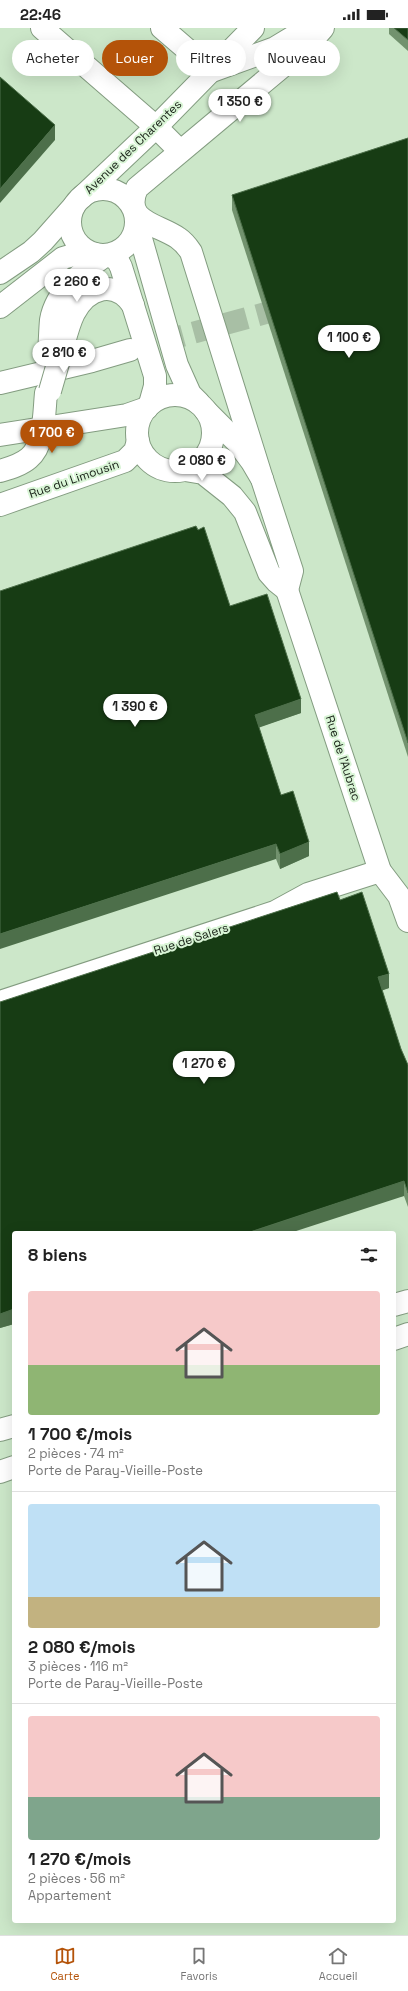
<!DOCTYPE html>
<html lang="fr">
<head>
<meta charset="utf-8">
<style>
	:root { --surface:#fff; --page:#f2f2f2; --text:#222; --muted:#767676; --line:#e0e0e0; --accent:#b45309 }
	body { margin:0; font-family:"Space Grotesk",sans-serif; background:var(--page); color:var(--text); height:100vh; display:flex; flex-direction:column; font-size:15px; white-space:nowrap }
	* { box-sizing:border-box; margin:0 }
	p { font-size:13px; color:var(--muted) }
	.icon { flex:none; width:22px; height:22px; fill:none; stroke:currentColor; stroke-width:2; stroke-linecap:round; stroke-linejoin:round }
	.map { position:relative; flex:1; overflow:hidden }
	.side { position:absolute; left:12px; top:1203px; width:384px; height:692px; display:flex; flex-direction:column; background:var(--surface); border-radius:4px; box-shadow:0 4px 16px #0002 }
	.side>* { flex:none }
	.banner { position:absolute; left:12px; top:12px; width:384px; height:36px; display:flex; gap:8px }
	.price { position:absolute; translate:-50% -34px; padding:0 9px; border-radius:14px; background:#fff; color:#222; font-size:13px; line-height:26px; filter:drop-shadow(0 1px 2px #0008) }
	.price::after { content:''; position:absolute; left:50%; top:24px; width:12px; height:9px; margin-left:-6px; background:inherit; clip-path:polygon(0 0,100% 0,50% 100%) }
	.price.current { background:var(--accent); color:#fff }
	ul { padding:0; list-style:none }
	li { display:grid; align-content:center; gap:8px; height:212px; padding:0 16px }
	li+li { border-top:1px solid var(--line) }
	li span { display:grid; place-items:center; height:124px; border-radius:4px; color:#555 }
	li>.icon { margin-inline-start:auto }
	span .icon { width:72px; height:72px; fill:#fffc; stroke-width:1 }
	li b { font-size:17px }
	h2 { display:flex; justify-content:space-between; align-items:center; height:48px; padding:0 16px; font-size:17px }
	.pill { padding:0 14px; border-radius:18px; background:var(--surface); box-shadow:0 4px 16px #0002; font-size:14px; line-height:36px }
	.pill.current { background:var(--accent); color:#fff }
	.status { display:flex; justify-content:space-between; align-items:center; height:28px; padding:0 20px; background:var(--surface); direction:ltr }
	.status svg { height:11px; fill:currentColor }
	.dock { display:flex; justify-content:space-around; align-items:center; height:56px; border-top:1px solid var(--line); background:var(--surface); font-size:11px; color:var(--muted) }
	.dock a { display:grid; justify-items:center; gap:2px }
	.dock .current { color:var(--accent) }
	.map>svg:first-child { display:block }
	.lines { fill:none; stroke-linecap:round; stroke-linejoin:round }
	.minor-tunnel { stroke:#a8bfa5; stroke-width:22; stroke-dasharray:22 11; stroke-linecap:butt }
	.minor-casing { stroke:#839c80; stroke-width:24 }
	.minor { stroke:#fff; stroke-width:22 }
	.minor-bridge-casing { stroke:#839c80; stroke-width:24; stroke-linecap:butt }
	.minor-bridge { stroke:#fff; stroke-width:22 }
	.wall { fill:#72926e }
	.shaded-wall { fill:#4d6f4a }
	.building { fill:#173c14; stroke:#4d6f4a }
	.labels { text-anchor:middle; stroke-width:4; stroke-linejoin:round; paint-order:stroke }
	.street-label { font-size:12px; fill:#172016; stroke:#d9f5d6 }
</style>
</head>
<body>
<div class="status"><b>22:46</b><svg viewBox="0 0 49 12"><path d="M0 12V9h3v3zM5 12V6h3v6zM10 12V3h3v9zM15 12V0h3v12zM26 1h20v11H26zM47 4h2v5h-2z"/></svg></div>
<div class="map">
<svg width="408" height="1907" viewBox="0 0 408 1907">
	<rect width="100%" height="100%" fill="#cce7c9"/>
	<g class="lines">
		<path class="minor-tunnel" d="M130,322L295,277"/>
		<defs>
			<g id="minor">
				<path d="M42,0L156,99L180,123"/>
				<path d="M162,0L212,43L275,20L308,0"/>
				<circle cx="103" cy="194" r="33"/>
				<path d="M81,170L156,99L253,0"/>
				<path d="M136,193L177,337L190,366L198,374"/>
				<path d="M110,227L118,233L121,239L155,348V358L150,376"/>
				<path d="M0,245L31,224L43,213L74,178"/>
				<path d="M0,279L63,230L80,225L95,226"/>
				<path d="M63,318C66,307 69,295 74,285C88,259 115,251 133,277"/>
				<path d="M49,324C50,313 50,303 51,292C56,263 83,243 106,227"/>
				<path d="M0,355L92,333L130,322"/>
				<circle cx="175" cy="405" r="38"/>
				<path d="M0,407L127,387L147,380"/>
				<path d="M185,442L203,445L232,468L245,484L269,545L277,554L287,562L292,543L262,451L252,434L238,415L206,383"/>
				<path d="M0,443C10,440 21,437 29,430C45,417 44,384 46,365"/>
				<path d="M262,451L191,224C187,218 184,214 178,210C158,196 122,194 137,160L308,17L323,0"/>
				<path d="M0,477L125,433L135,423L138,413"/>
				<path d="M287,562L380,843L399,868L408,893"/>
				<path d="M0,974L275,884L308,866L380,843"/>
				<path d="M394,1277L408,1273"/>
				<path d="M394,1311L408,1306"/>
				<path d="M0,1402L14,1398"/>
				<path d="M0,1444L14,1439"/>
			</g>
		</defs>
		<use href="#minor" class="minor-casing"/>
		<use href="#minor" class="minor"/>
		<defs>
			<path id="minor-bridge" d="M50,363L63,318"/>
		</defs>
		<use href="#minor-bridge" class="minor-bridge-casing"/>
		<use href="#minor-bridge" class="minor-bridge"/>
	</g>
	<g class="wall">
		<path d="M389,0H408V23L389,6Z"/>
		<path d="M408,110V729L232,182V167Z"/>
		<path d="M230,578L301,685L259,699L281,767L309,828L280,841L276,831Z"/>
		<path d="M340,872L389,960L382,962L401,1021L408,1037V1179L404,1168L14,1205V1296L0,1300V974Z"/>
	</g>
	<g class="shaded-wall">
		<path d="M55,97V112L0,175V161Z"/>
		<path d="M301,671V685L255,701V687Z"/>
		<path d="M309,814V828L280,841V826Z"/>
		<path d="M276,816V831L0,921V906Z"/>
		<path d="M389,946V960L378,964V949Z"/>
		<path d="M404,1153V1168L290,1205H247Z"/>
		<path d="M14,1281V1296L0,1300V1286Z"/>
	</g>
	<g class="building">
		<path d="M394,0H408V12Z"/>
		<path d="M0,49L55,97L0,161Z"/>
		<path d="M408,110V715L232,167Z"/>
		<path d="M196,498L198,502L204,499L230,578L267,566L301,671L255,687L281,767L293,763L309,814L280,826L276,816L0,906V563Z"/>
		<path d="M337,864L340,872L362,864L389,946L378,949L401,1021L408,1037V1165L404,1153L247,1205H14V1281L0,1286V974Z"/>
	</g>
	<g class="labels">
		<g class="street-label">
			<text transform="translate(133 119) rotate(-44)" y="4">Avenue des Charentes</text>
			<text transform="translate(74 451) rotate(-19)" y="4">Rue du Limousin</text>
			<text transform="translate(343 730) rotate(72)" y="4">Rue de l'Aubrac</text>
			<text transform="translate(191 911) rotate(-18)" y="4">Rue de Salers</text>
		</g>
	</g>
</svg>
<b class="price" style="left:240px;top:95px">1 350 €</b>
<b class="price" style="left:77px;top:275px">2 260 €</b>
<b class="price" style="left:349px;top:331px">1 100 €</b>
<b class="price" style="left:64px;top:346px">2 810 €</b>
<b class="price current" style="left:52px;top:426px">1 700 €</b>
<b class="price" style="left:202px;top:454px">2 080 €</b>
<b class="price" style="left:135px;top:700px">1 390 €</b>
<b class="price" style="left:204px;top:1057px">1 270 €</b>
<div class="banner">
<a class="pill">Acheter</a>
<a class="pill current">Louer</a>
<a class="pill">Filtres</a>
<a class="pill">Nouveau</a>
</div>
<section class="side">
<h2>8 biens<svg class="icon" aria-label="filters" viewBox="0 0 24 24"><path d="M4 7h16M4 17h16"/><circle cx="9" cy="7" r="2"/><circle cx="15" cy="17" r="2"/></svg></h2>
<ul>
<li><span style="background:linear-gradient(#f6c9c9 60%,#8fb573 0)"><svg class="icon" aria-label="home" viewBox="0 0 24 24"><path d="M3 11l9-7 9 7M6 9v11h12V9"/></svg></span><div><b>1 700 €/mois</b><p>2 pièces · 74 m²</p><p>Porte de Paray-Vieille-Poste</p></div></li>
<li><span style="background:linear-gradient(#bfe0f5 75%,#c2b280 0)"><svg class="icon" aria-label="home" viewBox="0 0 24 24"><path d="M3 11l9-7 9 7M6 9v11h12V9"/></svg></span><div><b>2 080 €/mois</b><p>3 pièces · 116 m²</p><p>Porte de Paray-Vieille-Poste</p></div></li>
<li><span style="background:linear-gradient(#f6c9c9 65%,#7fa58c 0)"><svg class="icon" aria-label="home" viewBox="0 0 24 24"><path d="M3 11l9-7 9 7M6 9v11h12V9"/></svg></span><div><b>1 270 €/mois</b><p>2 pièces · 56 m²</p><p>Appartement</p></div></li>
</ul>
</section>
</div>
<nav class="dock">
<a class="current"><svg class="icon" aria-label="map" viewBox="0 0 24 24"><path d="M3 6l6-2 6 2 6-2v14l-6 2-6-2-6 2zM9 4v14M15 6v14"/></svg>Carte</a>
<a><svg class="icon" aria-label="saved" viewBox="0 0 24 24"><path d="M7 4h10v16l-5-4-5 4z"/></svg>Favoris</a>
<a><svg class="icon" aria-label="home" viewBox="0 0 24 24"><path d="M3 11l9-7 9 7M6 9v11h12V9"/></svg>Accueil</a>
</nav>
</body>
</html>
